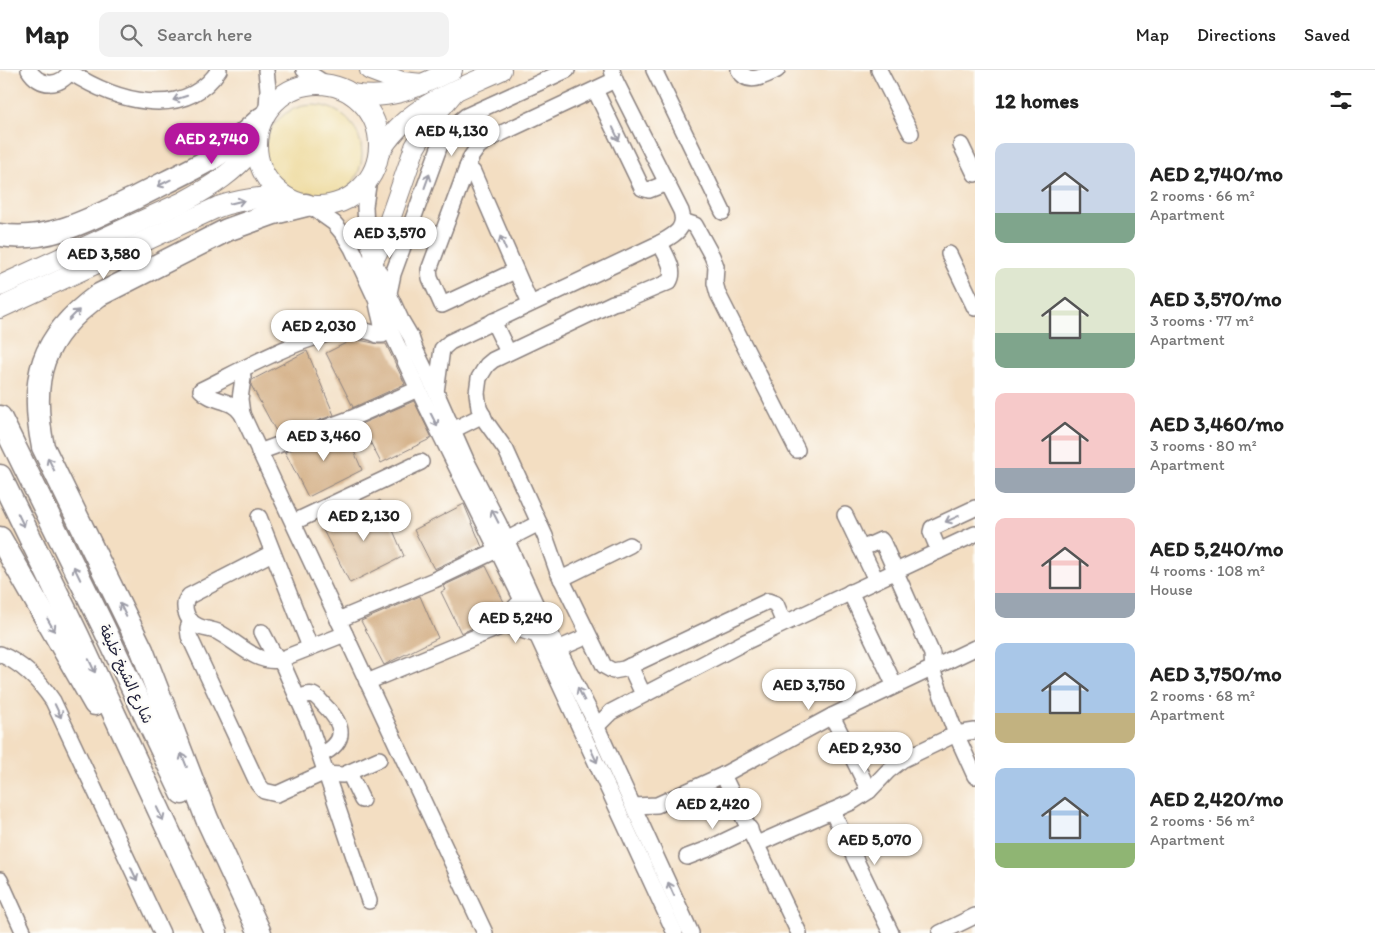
<!DOCTYPE html>
<html lang="en">
<head>
<meta charset="utf-8">
<style>
	:root { --surface:#fff; --page:#f2f2f2; --text:#222; --muted:#767676; --line:#e0e0e0; --accent:#b5179e }
	body { margin:0; font-family:Itim,"Playpen Sans Arabic",sans-serif; background:var(--page); color:var(--text); height:100vh; display:flex; flex-direction:column; font-size:19px; white-space:nowrap }
	* { box-sizing:border-box; margin:0 }
	p { font-size:16px; color:var(--muted) }
	.icon { flex:none; width:28px; height:28px; fill:none; stroke:currentColor; stroke-width:2; stroke-linecap:round; stroke-linejoin:round }
	.map { position:relative; flex:1; overflow:hidden }
	.details { display:flex; flex-direction:column; background:var(--surface); width:400px }
	.details>* { flex:none }
	.price { position:absolute; translate:-50% -42px; padding:0 11px; border-radius:18px; background:#fff; color:#222; font-size:16px; line-height:32px; filter:drop-shadow(0 1px 2px #0008) }
	.price::after { content:''; position:absolute; left:50%; top:30px; width:15px; height:11px; margin-left:-8px; background:inherit; clip-path:polygon(0 0,100% 0,50% 100%) }
	.price.active { background:var(--accent); color:#fff }
	ul { padding:0; list-style:none }
	li { display:flex; align-items:center; gap:15px; height:125px; padding:0 20px }
	li span { display:grid; place-items:center; flex:none; width:140px; height:100px; border-radius:10px; color:#555 }
	li>.icon { margin-inline-start:auto }
	span .icon { width:60px; height:60px; fill:#fffc; stroke-width:1 }
	li b { font-size:21px }
	h2 { display:flex; justify-content:space-between; align-items:center; height:60px; padding:0 20px; font-size:21px }
	header { display:flex; align-items:center; gap:30px; box-sizing:border-box; height:70px; padding:0 25px; background:var(--surface); border-bottom:1px solid var(--line) }
	header strong { font-size:24px }
	nav { display:flex; gap:28px; margin-inline-start:auto; font-size:18px }
	.search { width:350px; height:45px; background:var(--page); display:flex; align-items:center; gap:12px; box-sizing:border-box; padding:0 18px; border-radius:10px; color:var(--muted); font-size:19px }
	main { display:flex; flex:1; min-height:0 }
	.map>svg:first-child { display:block }
	.sand { fill:#eeda9e; stroke:#887e6c }
	.building { fill:#d0a97d }
	.lines { fill:none; stroke-linecap:round; stroke-linejoin:round }
	.minor-casing { stroke:#8a807e; stroke-width:18 }
	.major-casing { stroke:#8a807e; stroke-width:22 }
	.highway-casing { stroke:#8a807e; stroke-width:25 }
	.minor { stroke:#fff; stroke-width:15 }
	.major { stroke:#fff; stroke-width:20 }
	.highway { stroke:#fff; stroke-width:22 }
	.oneway { stroke:#9c9ca7 }
	.labels { text-anchor:middle; stroke-width:4.5; stroke-linejoin:round; paint-order:stroke }
	.street-label { font-size:15px; fill:#22223b; stroke:#fdfcf7 }
</style>
</head>
<body>
<header>
<strong>Map</strong>
<div class="search"><svg class="icon" aria-label="search" viewBox="0 0 24 24"><circle cx="10" cy="10" r="6"/><path d="M15 15l6 6"/></svg>Search here</div>
<nav><a>Map</a><a>Directions</a><a>Saved</a></nav>
</header>
<main>
<div class="map">
<svg width="975" height="863" viewBox="0 0 975 863">
	<rect width="100%" height="100%" fill="#fdfcf7"/>
	<filter id="ink" filterUnits="userSpaceOnUse"><feTurbulence type="fractalNoise" baseFrequency=".02" numOctaves="2"/><feDisplacementMap in="SourceGraphic" scale="10" xChannelSelector="R" yChannelSelector="G"/><feConvolveMatrix kernelMatrix="1 2 1 2 8 2 1 2 1" color-interpolation-filters="sRGB"/></filter>
	<filter id="wash" filterUnits="userSpaceOnUse"><feTurbulence type="fractalNoise" baseFrequency=".0096" numOctaves="4" result="noise"/><feDisplacementMap in="SourceGraphic" scale="20" xChannelSelector="R" yChannelSelector="G"/><feGaussianBlur stdDeviation="1.12" result="paint"/><feColorMatrix in="noise" values="0 0 0 0 0 0 0 0 0 0 0 0 0 0 0 0 0 1.4 0 .05"/><feComposite in="paint" operator="in"/></filter>
	<g filter="url(#wash)">
		<rect width="100%" height="100%" fill="#f3dec2"/>
		<circle class="sand" cx="313" cy="84" r="49"/>
		<g id="blocks">
			<g class="building">
				<path d="M352,270H359L378,274H386L405,314L352,338L353,337L326,283Z"/>
				<path d="M307,281L334,345L278,365L251,315L252,310Z"/>
				<path d="M414,331L432,368L381,393L361,354Z"/>
				<path d="M345,360L362,400L308,427L285,382Z"/>
				<path d="M380,430L404,486L350,513L323,460Z"/>
				<path d="M464,434L482,477L434,499L414,460Z"/>
				<path d="M486,496L505,534L498,548L461,563L441,522L445,520L443,516Z"/>
				<path d="M420,526L438,568L384,595L361,551Z"/>
			</g>
		</g>
	</g>
	<g filter="url(#ink)">
		<use href="#blocks" fill-opacity="0" stroke="#8a807e" stroke-width="1"/>
		<g class="lines">
			<defs>
				<g id="minor">
					<path d="M29,0C39,17 61,18 71,0"/>
					<path d="M266,0L268,19L267,40"/>
					<path d="M304,0L326,14"/>
					<path d="M654,0L723,142"/>
					<path d="M739,0C748,16 764,6 777,0"/>
					<path d="M879,0L911,63"/>
					<path d="M70,2C114,30 183,53 219,0"/>
					<path d="M595,20L642,118L649,120L667,113"/>
					<path d="M961,75L975,104"/>
					<path d="M467,97L473,102L530,233"/>
					<path d="M369,109L365,136L366,161L369,175L376,196L401,250L411,267L415,279L436,322L467,392L499,454L535,533L590,642L691,863"/>
					<path d="M310,136L334,153L344,165L352,178L418,319L522,530L537,565L675,863"/>
					<path d="M683,151L695,155L712,186L716,196L715,213L718,224L797,380"/>
					<path d="M660,173C665,185 677,200 669,212L629,229L613,233L493,290L487,295L479,308L477,323L479,338L486,352L506,380L545,466L557,500L604,596L613,601L624,599L768,531L776,534L784,553"/>
					<path d="M949,184L975,238"/>
					<path d="M515,201L442,235L430,208L429,200L471,87L478,77L487,70L615,10"/>
					<path d="M389,223L393,204L440,75L448,61L466,46L567,0"/>
					<path d="M377,232C378,243 384,255 382,265H378C336,243 241,301 201,320C213,333 232,328 242,344L485,863"/>
					<path d="M493,251L508,282"/>
					<path d="M242,300L243,308L240,329L242,344"/>
					<path d="M436,322L442,279L450,272L660,173C674,165 687,159 681,141L615,10L612,0"/>
					<path d="M453,360L483,345"/>
					<path d="M259,382L352,348L418,319"/>
					<path d="M845,445L876,510"/>
					<path d="M259,447L310,577"/>
					<path d="M294,452L421,392"/>
					<path d="M506,470L539,453"/>
					<path d="M861,479L881,470L883,473L932,584L933,602L956,664L975,706"/>
					<path d="M939,481L931,462L932,458L975,438"/>
					<path d="M272,483L189,526C181,534 186,550 196,555C202,559 211,559 218,562C237,572 256,594 279,590L345,564"/>
					<path d="M561,509L630,475"/>
					<path d="M850,522L895,616"/>
					<path d="M338,550L434,510L497,480"/>
					<path d="M191,551L188,558L189,566L258,714L264,721L277,724L321,704L343,705L379,689"/>
					<path d="M505,555L511,541L522,530L528,534"/>
					<path d="M262,562L272,581L283,595L310,656L369,831"/>
					<path d="M558,579L588,566"/>
					<path d="M0,584C23,594 39,610 53,631L162,863"/>
					<path d="M630,596L643,624"/>
					<path d="M367,612L505,555L537,565"/>
					<path d="M298,629C302,627 307,623 313,625C318,627 321,632 325,636C344,655 348,672 320,685"/>
					<path d="M832,646L869,721"/>
					<path d="M597,656L611,642L743,573L975,464"/>
					<path d="M349,703L362,730"/>
					<path d="M723,705L799,863"/>
					<path d="M633,736L657,735L723,705L832,646L975,578"/>
					<path d="M832,741L891,863"/>
					<path d="M757,774L852,732L869,721L888,701L902,690L956,664L975,661"/>
					<path d="M687,787L708,779L750,759"/>
					<path d="M0,810L24,863"/>
					<path d="M940,863L975,846"/>
				</g>
				<g id="major">
					<path d="M370,0L402,12L422,14"/>
					<circle cx="318" cy="75" r="61"/>
					<path d="M352,24C394,31 416,17 452,0"/>
					<path d="M379,83C406,36 454,22 501,0"/>
					<path d="M374,188L381,175L415,77L433,47L454,22"/>
					<path d="M0,216L183,132C213,116 234,102 256,76"/>
					<path d="M0,238L218,137C240,129 261,127 284,126"/>
				</g>
				<g id="highway">
					<path d="M0,165C50,173 92,148 135,128C160,115 186,103 211,89L229,77L262,48"/>
					<path d="M0,347L103,556L182,723"/>
					<path d="M0,406L78,566L216,863"/>
					<path d="M0,468L95,634"/>
					<path d="M260,863L207,749L142,580L43,377C29,308 41,267 99,225L227,160L274,143L306,135"/>
				</g>
			</defs>
			<use href="#minor" class="minor-casing"/>
			<use href="#major" class="major-casing"/>
			<use href="#highway" class="highway-casing"/>
			<use href="#minor" class="minor"/>
			<use href="#major" class="major"/>
			<use href="#highway" class="highway"/>
		</g>
		<defs><path id="oneway-shaft" d="M-6 0H5M1.5-3L5.5 0L1.5 3" fill="none" stroke-width="1.6" stroke-linecap="round" stroke-linejoin="round" transform="scale(1.25)"/></defs>
		<g class="oneway">
			<use href="#oneway-shaft" transform="translate(180 28) rotate(162)"/>
			<use href="#oneway-shaft" transform="translate(616 64) rotate(65)"/>
			<use href="#oneway-shaft" transform="translate(427 111) rotate(-70)"/>
			<use href="#oneway-shaft" transform="translate(164 113) rotate(154)"/>
			<use href="#oneway-shaft" transform="translate(237 132) rotate(-14)"/>
			<use href="#oneway-shaft" transform="translate(503 173) rotate(-113)"/>
			<use href="#oneway-shaft" transform="translate(74 245) rotate(-45)"/>
			<use href="#oneway-shaft" transform="translate(434 350) rotate(63)"/>
			<use href="#oneway-shaft" transform="translate(51 394) rotate(-116)"/>
			<use href="#oneway-shaft" transform="translate(495 446) rotate(-117)"/>
			<use href="#oneway-shaft" transform="translate(952 449) rotate(156)"/>
			<use href="#oneway-shaft" transform="translate(21 450) rotate(64)"/>
			<use href="#oneway-shaft" transform="translate(77 503) rotate(-116)"/>
			<use href="#oneway-shaft" transform="translate(123 540) rotate(-116)"/>
			<use href="#oneway-shaft" transform="translate(51 555) rotate(60)"/>
			<use href="#oneway-shaft" transform="translate(92 596) rotate(65)"/>
			<use href="#oneway-shaft" transform="translate(581 624) rotate(-117)"/>
			<use href="#oneway-shaft" transform="translate(58 641) rotate(65)"/>
			<use href="#oneway-shaft" transform="translate(594 686) rotate(65)"/>
			<use href="#oneway-shaft" transform="translate(184 690) rotate(-112)"/>
			<use href="#oneway-shaft" transform="translate(160 744) rotate(65)"/>
			<use href="#oneway-shaft" transform="translate(134 804) rotate(65)"/>
			<use href="#oneway-shaft" transform="translate(671 819) rotate(-114)"/>
		</g>
	</g>
	<g class="labels">
		<g class="street-label">
			<text transform="translate(126 604) rotate(65)" y="5">شارع الشيخ خليفة</text>
		</g>
	</g>
</svg>
<b class="price" style="left:452px;top:87px">AED 4,130</b>
<b class="price active" style="left:212px;top:95px">AED 2,740</b>
<b class="price" style="left:390px;top:189px">AED 3,570</b>
<b class="price" style="left:104px;top:210px">AED 3,580</b>
<b class="price" style="left:319px;top:282px">AED 2,030</b>
<b class="price" style="left:324px;top:392px">AED 3,460</b>
<b class="price" style="left:364px;top:472px">AED 2,130</b>
<b class="price" style="left:516px;top:574px">AED 5,240</b>
<b class="price" style="left:809px;top:641px">AED 3,750</b>
<b class="price" style="left:865px;top:704px">AED 2,930</b>
<b class="price" style="left:713px;top:760px">AED 2,420</b>
<b class="price" style="left:875px;top:796px">AED 5,070</b>
</div>
<section class="details">
<h2>12 homes<svg class="icon" aria-label="filters" viewBox="0 0 24 24"><path d="M4 7h16M4 17h16"/><circle cx="9" cy="7" r="2"/><circle cx="15" cy="17" r="2"/></svg></h2>
<ul>
<li><span style="background:linear-gradient(#c9d6e8 70%,#7fa58c 0)"><svg class="icon" aria-label="home" viewBox="0 0 24 24"><path d="M3 11l9-7 9 7M6 9v11h12V9"/></svg></span><div><b>AED 2,740/mo</b><p>2 rooms · 66 m²</p><p>Apartment</p></div></li>
<li><span style="background:linear-gradient(#dfe7d0 65%,#7fa58c 0)"><svg class="icon" aria-label="home" viewBox="0 0 24 24"><path d="M3 11l9-7 9 7M6 9v11h12V9"/></svg></span><div><b>AED 3,570/mo</b><p>3 rooms · 77 m²</p><p>Apartment</p></div></li>
<li><span style="background:linear-gradient(#f6c9c9 75%,#9aa5b1 0)"><svg class="icon" aria-label="home" viewBox="0 0 24 24"><path d="M3 11l9-7 9 7M6 9v11h12V9"/></svg></span><div><b>AED 3,460/mo</b><p>3 rooms · 80 m²</p><p>Apartment</p></div></li>
<li><span style="background:linear-gradient(#f6c9c9 75%,#9aa5b1 0)"><svg class="icon" aria-label="home" viewBox="0 0 24 24"><path d="M3 11l9-7 9 7M6 9v11h12V9"/></svg></span><div><b>AED 5,240/mo</b><p>4 rooms · 108 m²</p><p>House</p></div></li>
<li><span style="background:linear-gradient(#a9c7e8 70%,#c2b280 0)"><svg class="icon" aria-label="home" viewBox="0 0 24 24"><path d="M3 11l9-7 9 7M6 9v11h12V9"/></svg></span><div><b>AED 3,750/mo</b><p>2 rooms · 68 m²</p><p>Apartment</p></div></li>
<li><span style="background:linear-gradient(#a9c7e8 75%,#8fb573 0)"><svg class="icon" aria-label="home" viewBox="0 0 24 24"><path d="M3 11l9-7 9 7M6 9v11h12V9"/></svg></span><div><b>AED 2,420/mo</b><p>2 rooms · 56 m²</p><p>Apartment</p></div></li>
</ul>
</section>
</main>
</body>
</html>
